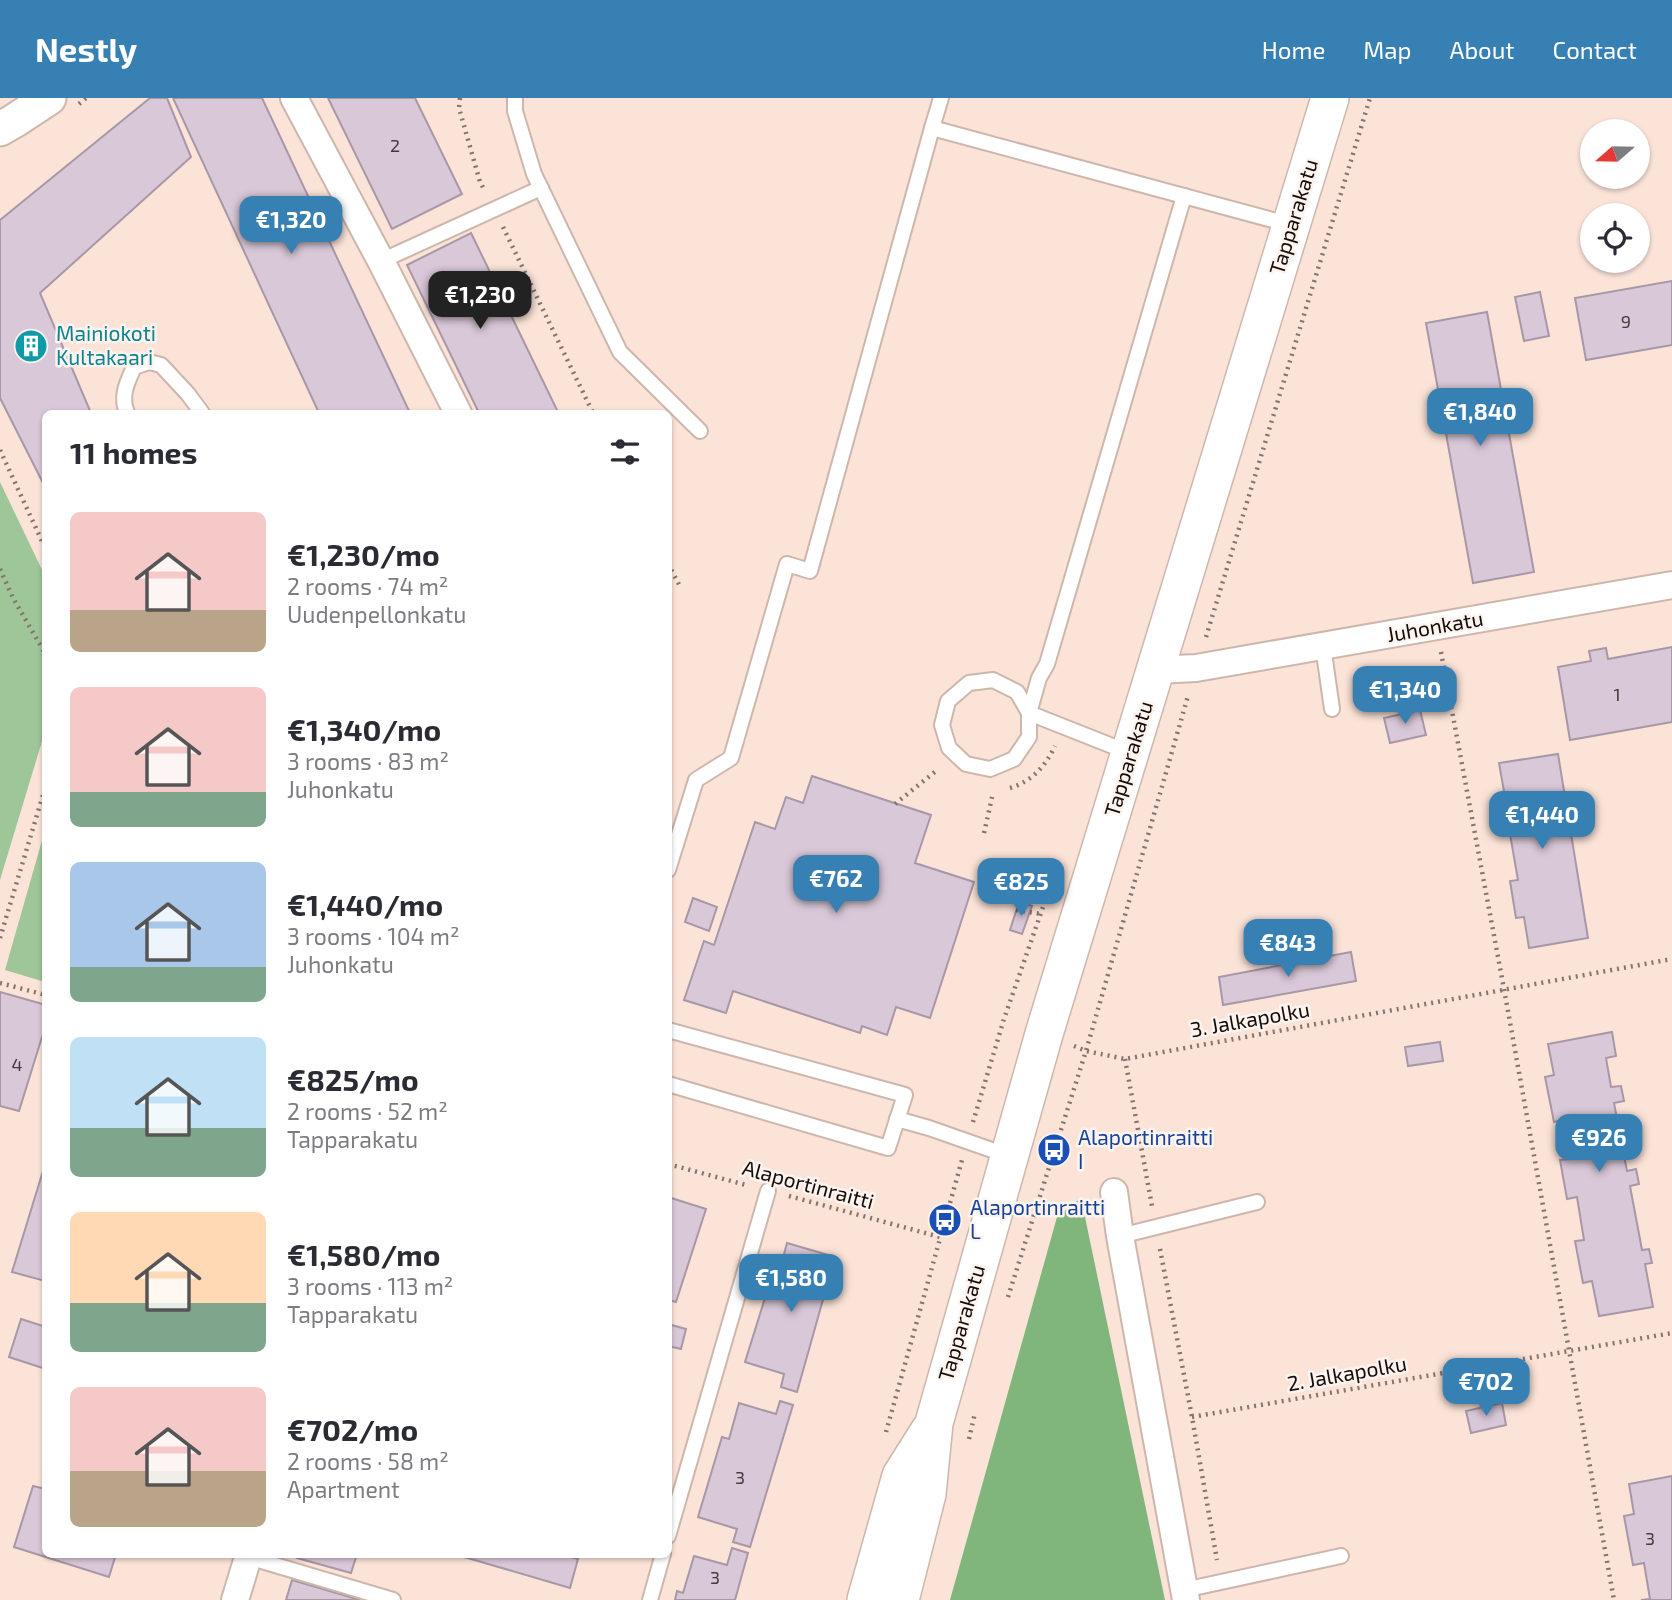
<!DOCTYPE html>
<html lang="en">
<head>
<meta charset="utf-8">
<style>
	:root { --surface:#fff; --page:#f2f2f3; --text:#2b2b33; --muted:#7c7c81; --accent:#3780b4 }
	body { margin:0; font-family:"Exo 2",sans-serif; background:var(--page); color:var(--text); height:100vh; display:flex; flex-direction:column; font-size:26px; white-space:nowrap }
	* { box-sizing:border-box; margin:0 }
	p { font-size:23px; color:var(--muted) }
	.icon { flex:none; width:38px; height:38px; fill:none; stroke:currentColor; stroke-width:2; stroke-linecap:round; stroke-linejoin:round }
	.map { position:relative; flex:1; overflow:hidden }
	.details { position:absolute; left:42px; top:312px; width:630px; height:1148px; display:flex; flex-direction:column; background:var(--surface); border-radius:10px; box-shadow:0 2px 5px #0004 }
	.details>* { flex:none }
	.needle { width:46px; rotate:250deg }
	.controls { position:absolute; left:1580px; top:21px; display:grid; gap:14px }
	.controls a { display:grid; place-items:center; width:70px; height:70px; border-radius:50%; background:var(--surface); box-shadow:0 2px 5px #0004; font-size:35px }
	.price { position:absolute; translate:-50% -60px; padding:0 16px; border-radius:14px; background:var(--accent); color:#fff; font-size:23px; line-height:46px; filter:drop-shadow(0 2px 4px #0008) }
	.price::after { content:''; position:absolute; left:50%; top:42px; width:21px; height:16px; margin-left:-10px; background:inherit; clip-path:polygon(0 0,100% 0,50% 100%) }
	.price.current { background:#222; color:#fff }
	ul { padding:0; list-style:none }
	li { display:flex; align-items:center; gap:21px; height:175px; padding:0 28px }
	li span { display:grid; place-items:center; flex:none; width:196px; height:140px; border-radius:10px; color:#555 }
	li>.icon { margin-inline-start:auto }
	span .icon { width:84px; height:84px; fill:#fffc; stroke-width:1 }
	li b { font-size:30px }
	h2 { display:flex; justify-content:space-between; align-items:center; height:84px; padding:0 28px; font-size:30px }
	header { display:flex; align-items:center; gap:42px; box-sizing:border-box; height:98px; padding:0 35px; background:var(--accent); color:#fff }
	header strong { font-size:33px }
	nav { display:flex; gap:38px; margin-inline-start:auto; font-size:24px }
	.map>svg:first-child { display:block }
	.green { fill:#9ec699 }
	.forest { fill:#80b57b }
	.building { fill:#d9c8d8; stroke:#a897a6; stroke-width:2 }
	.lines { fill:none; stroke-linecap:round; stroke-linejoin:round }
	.service-casing { stroke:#cdb7ac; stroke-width:18 }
	.minor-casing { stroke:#cdb7ac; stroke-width:30 }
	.tertiary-casing { stroke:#cdb7ac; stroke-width:37 }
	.secondary-casing { stroke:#cdb7ac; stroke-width:40 }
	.path { stroke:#84746d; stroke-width:4.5; stroke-dasharray:2 5; stroke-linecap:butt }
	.service { stroke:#fff; stroke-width:14 }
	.minor { stroke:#fff; stroke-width:26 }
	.tertiary { stroke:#fff; stroke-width:33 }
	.secondary { stroke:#fff; stroke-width:37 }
	.labels { text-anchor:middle; stroke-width:5; stroke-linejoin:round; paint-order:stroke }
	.number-label { font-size:18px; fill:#453b3d }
	.street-label { font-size:21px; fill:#140c09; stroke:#fdf4ef }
	.culture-label { font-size:21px; fill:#0d838f; stroke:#fdf4ef; text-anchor:start }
	.transit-label { font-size:21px; fill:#164399; stroke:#fdf4ef; text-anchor:start }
</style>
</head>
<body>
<header>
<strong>Nestly</strong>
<nav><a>Home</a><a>Map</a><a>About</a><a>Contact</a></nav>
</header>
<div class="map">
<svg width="1672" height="1502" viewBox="0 0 1672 1502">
	<rect width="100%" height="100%" fill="#fbe3d8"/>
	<g class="green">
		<path d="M0,384L45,478L46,630L0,782Z"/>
		<path d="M45,732V884L5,872Z"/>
	</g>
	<path class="forest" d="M1081,1100L1165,1502H950L1057,1119Z"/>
	<g class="building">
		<path d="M150,0H167L191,59L40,195L91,315H46V391L0,300V122Z"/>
		<path d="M173,0H262L410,315H319Z"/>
		<path d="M328,0H415L462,96L392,131Z"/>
		<path d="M471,135L558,314L557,315H479L407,167Z"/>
		<path d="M1672,183V247L1586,262L1575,200Z"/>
		<path d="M1540,194L1549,238L1524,243L1515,199Z"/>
		<path d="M1487,214L1534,474L1473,485L1426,225Z"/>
		<path d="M1672,549V624L1570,642L1558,569L1591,563L1589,553L1606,550L1608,561Z"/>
		<path d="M1420,612L1426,637L1390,645L1384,620Z"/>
		<path d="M1558,656L1588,840L1529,850L1524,819L1516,820L1510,783L1518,782L1510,736L1502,737L1496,701L1505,699L1499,665Z"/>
		<path d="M812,678L931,717L915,765L974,784L930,920L896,909L887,937L862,928L860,935L733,893L726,915L684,902L704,843L714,847L755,724L775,731L786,699L803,705Z"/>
		<path d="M693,800L717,809L709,833L685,824Z"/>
		<path d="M1019,804L1032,808L1022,836L1010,832Z"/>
		<path d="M1351,854L1356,883L1223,907L1219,879Z"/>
		<path d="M0,894L46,907V926L19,1013L0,1008Z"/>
		<path d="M1612,934L1616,958L1606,960L1611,989L1621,988L1624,1003L1614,1005L1627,1073L1636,1071L1639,1086L1630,1088L1642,1152L1649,1151L1652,1165L1645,1166L1653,1209L1599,1218L1592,1183L1583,1185L1575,1143L1584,1142L1577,1099L1567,1101L1560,1062L1569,1061L1562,1022L1554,1024L1545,979L1554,977L1548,946Z"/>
		<path d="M1440,944L1443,963L1408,968L1405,949Z"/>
		<path d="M46,1063V1182L45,1183L12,1174Z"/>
		<path d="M668,1099L706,1111L676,1204L668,1202Z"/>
		<path d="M787,1145L835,1159L797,1294L781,1289L784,1276L745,1264L770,1184L776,1186Z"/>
		<path d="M21,1221L46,1229V1271L9,1259Z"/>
		<path d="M668,1226L686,1231L681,1251L668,1248Z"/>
		<path d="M780,1303L793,1307L750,1449L733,1444L737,1431L698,1419L722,1339L729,1341L739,1305L776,1316Z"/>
		<path d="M1502,1305L1506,1327L1471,1335L1466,1313Z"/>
		<path d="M1672,1378V1502H1641L1650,1501L1644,1465L1633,1467L1624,1418L1634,1416L1629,1386Z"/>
		<path d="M33,1388L46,1391V1456H116L109,1479L14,1449Z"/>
		<path d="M732,1450L748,1455L735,1502H675L677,1493L683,1495L694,1458L727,1467Z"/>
		<path d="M298,1456H357L351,1475L297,1460Z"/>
		<path d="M454,1456H561L578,1461L570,1490Z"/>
		<path d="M292,1482L360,1502H286Z"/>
	</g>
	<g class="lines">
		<defs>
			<g id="service">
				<path d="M515,0V13L534,76L620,254L700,333"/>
				<path d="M941,0L932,30L1291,127"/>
				<path d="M381,163L541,90"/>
				<path d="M127,315C120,298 127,285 134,269L149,264L161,267L188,296L202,315"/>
				<path d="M1323,548L1332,611"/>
				<path d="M1130,655L1029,615L1017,594L993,582L969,585L948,603L942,627L949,650L966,666L990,671L1014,661L1029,639V615L1039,580L1047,566L1184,98"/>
				<path d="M668,772L696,682L731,660L787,466L810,473L932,30"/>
				<path d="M668,932L905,997L888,1050L668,986"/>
				<path d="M897,1021L929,1030L1009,1058"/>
				<path d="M1120,1138L1257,1104"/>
				<path d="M668,1438L768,1093"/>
				<path d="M248,1459L393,1502"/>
				<path d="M1184,1492L1341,1458"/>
				<path d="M650,1502L663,1456"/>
			</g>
			<g id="minor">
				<path d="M294,0L381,163L458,315"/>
				<path d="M1156,572L1196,570L1672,487"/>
				<path d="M1114,1094L1120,1138L1186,1502"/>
				<path d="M235,1502L249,1456"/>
			</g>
			<path id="tertiary" d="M0,31L14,23L49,0"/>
			<g id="secondary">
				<path d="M866,1502L901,1378L930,1332"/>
				<path d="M900,1502L927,1396L934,1325L1044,936L1330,0"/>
			</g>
		</defs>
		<use href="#service" class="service-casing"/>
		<use href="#minor" class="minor-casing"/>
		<use href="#tertiary" class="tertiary-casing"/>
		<use href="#secondary" class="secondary-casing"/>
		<g class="path">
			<path d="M460,0L459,10L480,84L485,93"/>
			<path d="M79,6L86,0"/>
			<path d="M503,129L593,315"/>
			<path d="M0,352L46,452"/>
			<path d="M668,466L681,490"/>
			<path d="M0,471L13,500L46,557"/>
			<path d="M1206,539L1370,0"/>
			<path d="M1441,554L1504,891L1614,1502"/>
			<path d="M1010,690C1032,683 1045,669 1055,648"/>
			<path d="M895,706L936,673"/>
			<path d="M984,735L993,695"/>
			<path d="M1016,812L1041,816"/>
			<path d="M0,840L46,687"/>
			<path d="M0,885L46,897"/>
			<path d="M1074,948L1086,953L1125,961L1672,861"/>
			<path d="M1125,961L1152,1108"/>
			<path d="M973,1024L1004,921L1051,786"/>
			<path d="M668,1066L746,1087"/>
			<path d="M789,1098L940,1139"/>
			<path d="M1160,1151L1192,1319L1217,1462"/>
			<path d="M1008,1199L1086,953L1188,598"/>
			<path d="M1192,1319L1672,1235"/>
			<path d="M886,1334L962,1062"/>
			<path d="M969,1341L975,1315"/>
		</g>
		<use href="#service" class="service"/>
		<use href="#minor" class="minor"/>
		<use href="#tertiary" class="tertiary"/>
		<use href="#secondary" class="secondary"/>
	</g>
	<defs>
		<symbol id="building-disc" viewBox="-11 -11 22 22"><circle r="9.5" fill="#0f9aa8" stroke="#fdf4ef"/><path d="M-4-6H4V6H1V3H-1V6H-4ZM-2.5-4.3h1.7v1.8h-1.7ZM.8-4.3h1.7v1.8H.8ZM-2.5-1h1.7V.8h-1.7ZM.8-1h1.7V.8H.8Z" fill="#fff"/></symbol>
		<symbol id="bus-disc" viewBox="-11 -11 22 22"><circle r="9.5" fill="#1a4fb4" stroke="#fdf4ef"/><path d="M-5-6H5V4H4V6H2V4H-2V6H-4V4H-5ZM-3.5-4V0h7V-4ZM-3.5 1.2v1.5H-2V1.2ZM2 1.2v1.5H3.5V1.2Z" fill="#fff"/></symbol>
	</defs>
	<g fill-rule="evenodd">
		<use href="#building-disc" x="12" y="229" width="38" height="38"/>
		<use href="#bus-disc" x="1035" y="1033" width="38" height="38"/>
		<use href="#bus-disc" x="926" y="1103" width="38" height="38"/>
	</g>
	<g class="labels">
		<g class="number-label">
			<text x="395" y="54">2</text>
			<text x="1626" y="230">9</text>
			<text x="1617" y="603">1</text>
			<text x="17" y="973">4</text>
			<text x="740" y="1386">3</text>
			<text x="1650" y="1447">3</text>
			<text x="715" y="1486">3</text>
		</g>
		<g class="street-label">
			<text transform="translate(1294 119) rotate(-73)" y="7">Tapparakatu</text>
			<text transform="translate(1435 529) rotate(-10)" y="7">Juhonkatu</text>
			<text transform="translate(1129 661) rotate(-73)" y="7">Tapparakatu</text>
			<text transform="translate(1250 922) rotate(-10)" y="7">3. Jalkapolku</text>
			<text transform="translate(808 1087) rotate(15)" y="7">Alaportinraitti</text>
			<text transform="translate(962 1225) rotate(-74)" y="7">Tapparakatu</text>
			<text transform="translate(1347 1276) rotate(-10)" y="7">2. Jalkapolku</text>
		</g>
		<g class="culture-label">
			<text x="56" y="243">Mainiokoti<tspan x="56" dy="24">Kultakaari</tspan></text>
		</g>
		<g class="transit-label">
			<text x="1078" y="1047">Alaportinraitti<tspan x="1078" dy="24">I</tspan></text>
			<text x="970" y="1117">Alaportinraitti<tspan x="970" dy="24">L</tspan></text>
		</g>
	</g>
</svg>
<div class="controls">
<a><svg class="needle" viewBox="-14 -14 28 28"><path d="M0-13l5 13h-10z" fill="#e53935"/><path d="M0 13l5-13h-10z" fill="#7c7c81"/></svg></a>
<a><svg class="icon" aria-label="locate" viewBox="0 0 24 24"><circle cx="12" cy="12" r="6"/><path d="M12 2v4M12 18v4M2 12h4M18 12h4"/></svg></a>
</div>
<b class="price" style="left:291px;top:158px">€1,320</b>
<b class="price current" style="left:480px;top:233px">€1,230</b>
<b class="price" style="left:1480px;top:350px">€1,840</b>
<b class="price" style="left:1405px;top:628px">€1,340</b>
<b class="price" style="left:1542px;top:753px">€1,440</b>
<b class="price" style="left:836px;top:817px">€762</b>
<b class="price" style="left:1021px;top:820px">€825</b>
<b class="price" style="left:1288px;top:881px">€843</b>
<b class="price" style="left:1599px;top:1076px">€926</b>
<b class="price" style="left:791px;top:1216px">€1,580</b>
<b class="price" style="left:1486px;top:1320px">€702</b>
<section class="details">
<h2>11 homes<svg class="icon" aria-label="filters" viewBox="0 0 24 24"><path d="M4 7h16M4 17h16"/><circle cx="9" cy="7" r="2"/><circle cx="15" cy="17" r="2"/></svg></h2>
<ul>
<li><span style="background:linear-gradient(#f6c9c9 70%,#b9a48a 0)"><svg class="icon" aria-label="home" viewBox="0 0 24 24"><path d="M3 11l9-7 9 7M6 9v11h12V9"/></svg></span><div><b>€1,230/mo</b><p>2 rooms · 74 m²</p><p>Uudenpellonkatu</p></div></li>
<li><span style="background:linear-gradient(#f6c9c9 75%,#7fa58c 0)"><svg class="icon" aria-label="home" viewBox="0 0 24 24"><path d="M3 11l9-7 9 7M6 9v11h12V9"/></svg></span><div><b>€1,340/mo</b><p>3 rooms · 83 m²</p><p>Juhonkatu</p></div></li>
<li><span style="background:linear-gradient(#a9c7e8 75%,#7fa58c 0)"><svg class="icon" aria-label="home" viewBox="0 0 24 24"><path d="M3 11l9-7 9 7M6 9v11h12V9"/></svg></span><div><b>€1,440/mo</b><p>3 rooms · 104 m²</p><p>Juhonkatu</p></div></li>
<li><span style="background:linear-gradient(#bfe0f5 65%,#7fa58c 0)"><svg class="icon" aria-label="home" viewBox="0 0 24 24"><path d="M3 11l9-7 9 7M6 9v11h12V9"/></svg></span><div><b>€825/mo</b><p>2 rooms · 52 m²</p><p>Tapparakatu</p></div></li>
<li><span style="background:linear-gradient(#ffd9b3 65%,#7fa58c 0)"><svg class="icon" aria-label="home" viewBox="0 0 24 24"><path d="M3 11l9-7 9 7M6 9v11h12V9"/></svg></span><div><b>€1,580/mo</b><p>3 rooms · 113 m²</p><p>Tapparakatu</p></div></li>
<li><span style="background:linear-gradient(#f6c9c9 60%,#b9a48a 0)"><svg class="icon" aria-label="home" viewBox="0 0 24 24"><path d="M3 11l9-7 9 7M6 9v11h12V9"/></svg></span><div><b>€702/mo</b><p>2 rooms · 58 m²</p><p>Apartment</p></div></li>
</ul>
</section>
</div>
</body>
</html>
